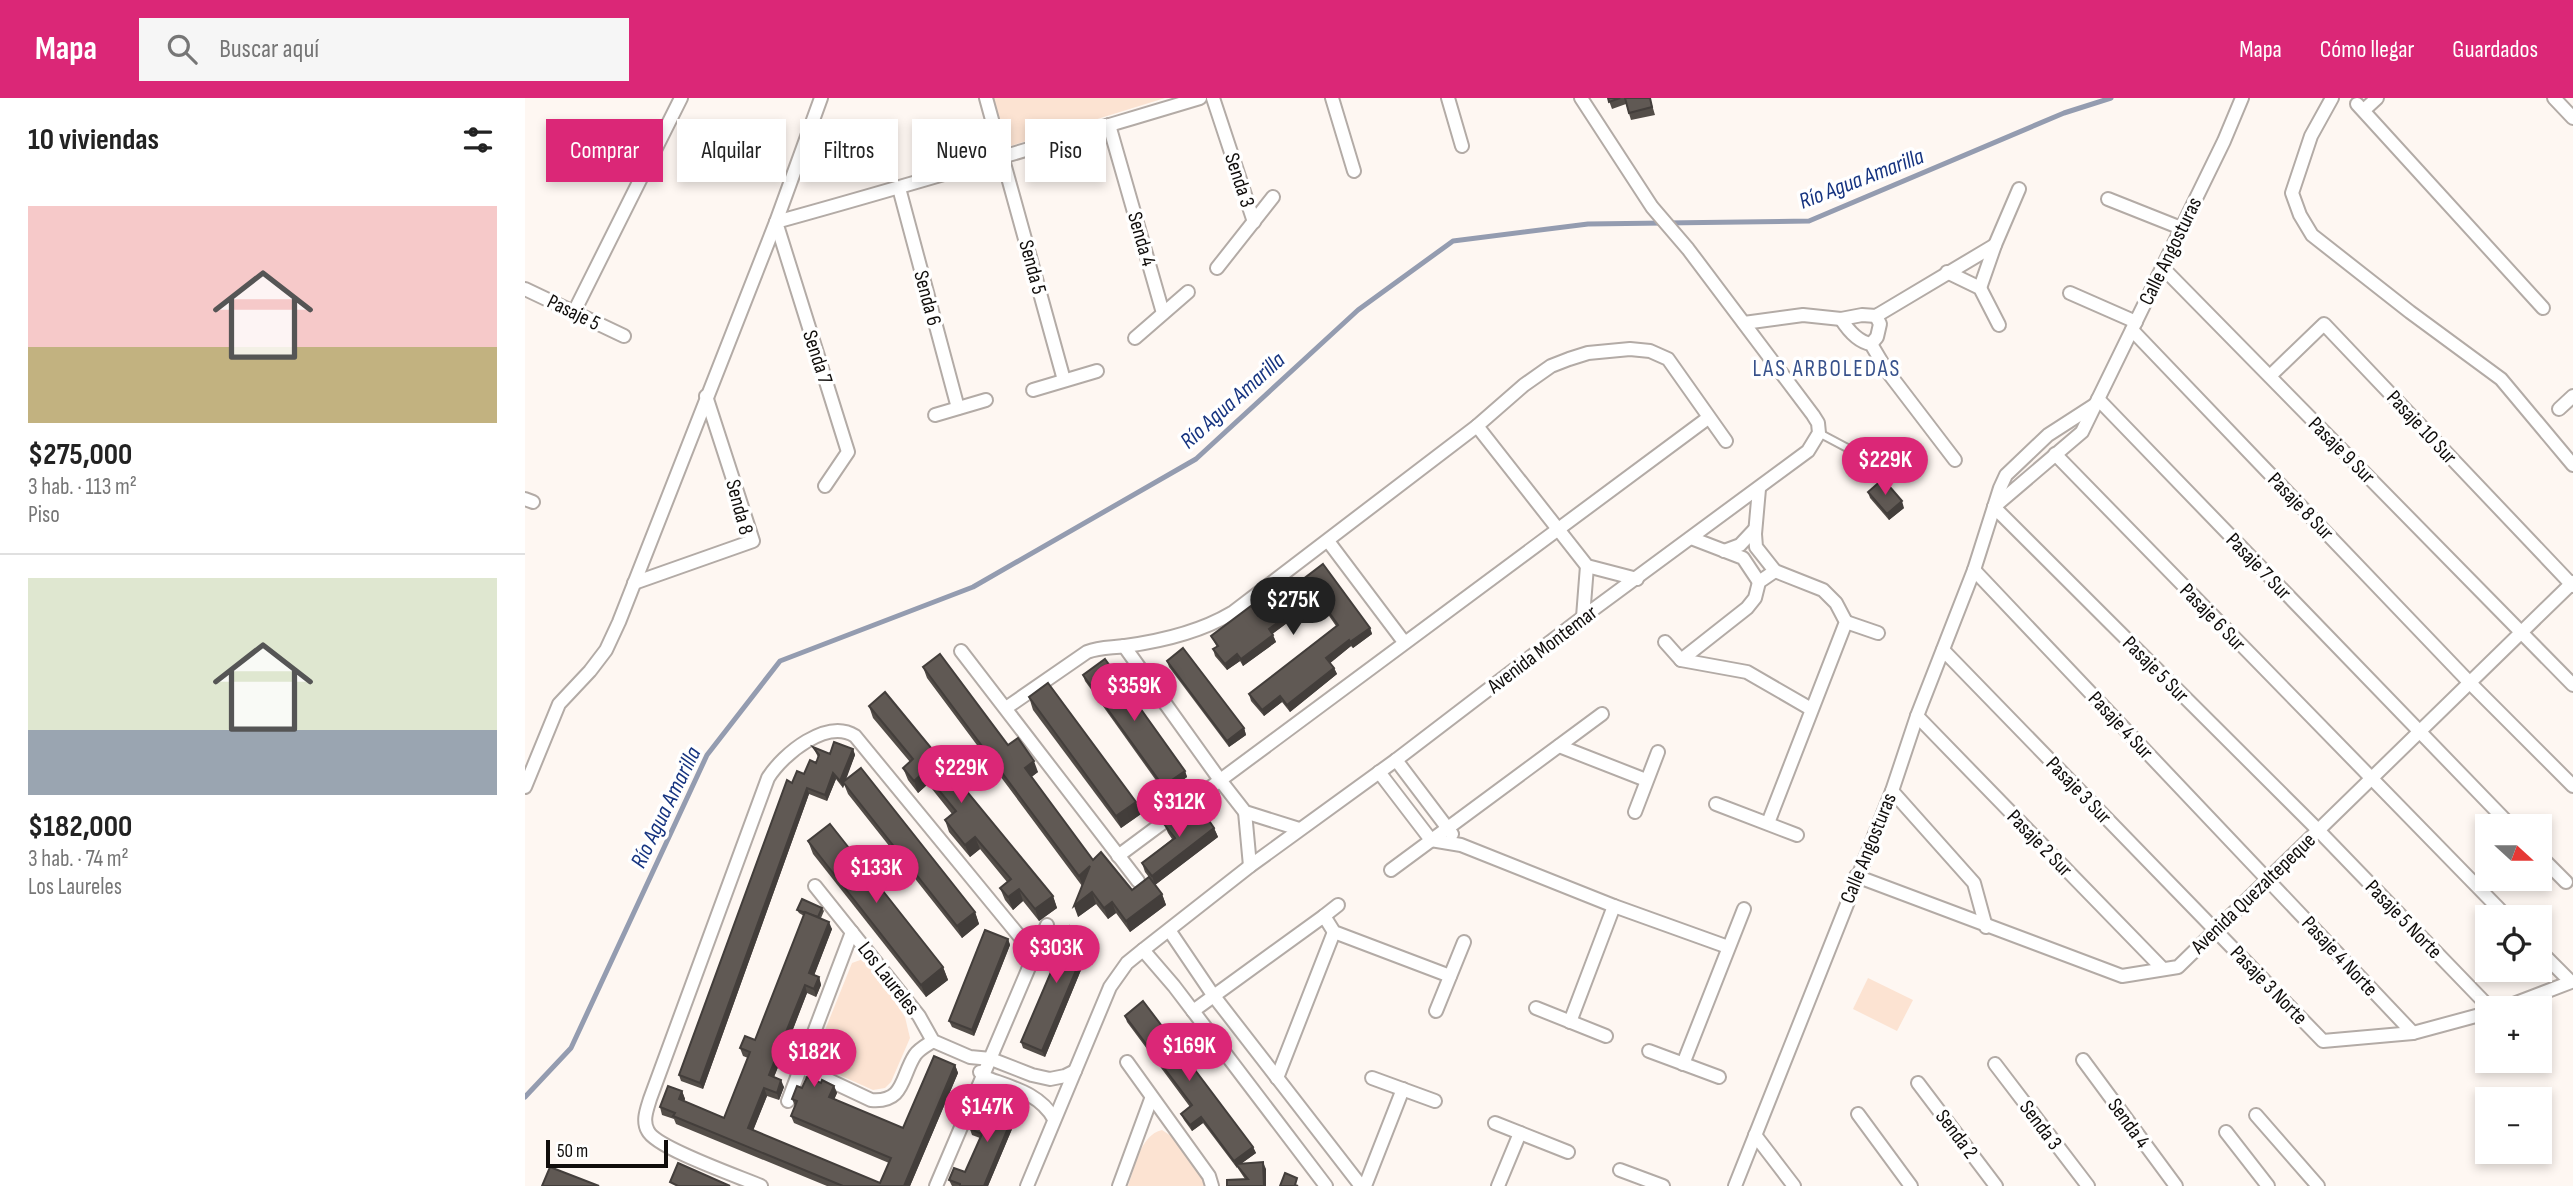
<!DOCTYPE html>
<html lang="es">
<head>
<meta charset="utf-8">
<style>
	:root { --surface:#fff; --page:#f6f6f6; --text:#222; --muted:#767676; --line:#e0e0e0; --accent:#db2777 }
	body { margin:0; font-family:"Sofia Sans Condensed",sans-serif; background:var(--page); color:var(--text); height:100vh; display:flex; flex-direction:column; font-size:26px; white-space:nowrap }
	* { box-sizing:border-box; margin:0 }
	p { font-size:23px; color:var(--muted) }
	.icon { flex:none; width:38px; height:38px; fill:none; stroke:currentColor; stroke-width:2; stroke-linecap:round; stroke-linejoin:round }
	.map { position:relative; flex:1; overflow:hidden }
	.panel { display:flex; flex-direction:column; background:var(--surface); width:525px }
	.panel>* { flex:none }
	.hud { position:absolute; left:21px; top:21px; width:665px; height:63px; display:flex; gap:14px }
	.needle { width:46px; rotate:111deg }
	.tools { position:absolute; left:1950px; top:716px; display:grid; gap:14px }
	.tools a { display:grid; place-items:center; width:77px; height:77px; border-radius:0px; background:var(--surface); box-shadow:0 4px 10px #0003; font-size:35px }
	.scale { position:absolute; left:21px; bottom:18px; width:122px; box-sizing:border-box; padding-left:7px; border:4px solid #100d0b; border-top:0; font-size:19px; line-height:24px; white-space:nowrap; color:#100d0b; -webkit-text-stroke:5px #fff; paint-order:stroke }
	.price { position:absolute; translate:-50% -60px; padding:0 16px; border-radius:24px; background:var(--accent); color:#fff; font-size:23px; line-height:46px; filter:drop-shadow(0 2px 4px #0008) }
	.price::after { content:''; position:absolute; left:50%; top:42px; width:21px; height:16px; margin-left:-10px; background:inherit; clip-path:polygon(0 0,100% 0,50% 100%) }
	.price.active { background:#222; color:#fff }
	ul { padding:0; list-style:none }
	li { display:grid; align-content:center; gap:14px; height:371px; padding:0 28px }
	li+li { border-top:2px solid var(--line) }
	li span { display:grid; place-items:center; height:217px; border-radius:0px; color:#555 }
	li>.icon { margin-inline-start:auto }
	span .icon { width:126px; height:126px; fill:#fffc; stroke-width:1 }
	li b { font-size:30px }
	h2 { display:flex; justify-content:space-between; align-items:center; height:84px; padding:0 28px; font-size:30px }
	.chip { padding:0 24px; border-radius:0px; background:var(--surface); box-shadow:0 4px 10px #0003; font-size:24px; line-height:63px }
	.chip.active { background:var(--accent); color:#fff }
	header { display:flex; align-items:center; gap:42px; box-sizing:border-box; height:98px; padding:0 35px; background:var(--accent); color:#fff }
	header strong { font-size:33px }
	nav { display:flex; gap:38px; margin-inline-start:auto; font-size:24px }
	.search { width:490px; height:63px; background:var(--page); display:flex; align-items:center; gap:18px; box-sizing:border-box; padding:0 24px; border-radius:0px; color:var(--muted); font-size:26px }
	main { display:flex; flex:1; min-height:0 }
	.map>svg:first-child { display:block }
	.green { fill:#fce3d2 }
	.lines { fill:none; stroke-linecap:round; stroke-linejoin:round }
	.stream { stroke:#949cb0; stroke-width:5 }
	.lane-casing { stroke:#b3aba6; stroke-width:10 }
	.street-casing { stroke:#b3aba6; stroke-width:16 }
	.lane { stroke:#fff; stroke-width:6 }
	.street { stroke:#fff; stroke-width:12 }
	.wall { fill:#534d48 }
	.shaded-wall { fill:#433e3b }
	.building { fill:#605954; stroke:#433e3b; stroke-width:2 }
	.labels { text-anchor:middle; stroke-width:7; stroke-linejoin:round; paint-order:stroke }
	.street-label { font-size:21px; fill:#100d0b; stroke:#fff }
	.water-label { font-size:23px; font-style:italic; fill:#163480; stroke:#fff }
	.neighbourhood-label { font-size:23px; letter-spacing:2px; fill:#38528c; stroke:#fff }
</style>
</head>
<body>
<header>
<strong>Mapa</strong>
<div class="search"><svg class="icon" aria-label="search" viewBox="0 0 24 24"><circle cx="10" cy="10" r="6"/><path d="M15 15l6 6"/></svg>Buscar aquí</div>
<nav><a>Mapa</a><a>Cómo llegar</a><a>Guardados</a></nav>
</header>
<main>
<section class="panel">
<h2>10 viviendas<svg class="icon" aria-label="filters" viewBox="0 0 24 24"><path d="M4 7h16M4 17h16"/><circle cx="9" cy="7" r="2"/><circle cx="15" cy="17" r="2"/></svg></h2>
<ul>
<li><span style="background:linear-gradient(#f6c9c9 65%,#c2b280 0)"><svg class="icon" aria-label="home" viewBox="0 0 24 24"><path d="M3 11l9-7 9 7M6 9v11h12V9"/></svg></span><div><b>$275,000</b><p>3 hab. · 113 m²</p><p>Piso</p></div></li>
<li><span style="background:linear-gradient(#dfe7d0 70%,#9aa5b1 0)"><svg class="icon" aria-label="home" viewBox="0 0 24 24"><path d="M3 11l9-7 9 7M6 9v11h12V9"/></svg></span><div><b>$182,000</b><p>3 hab. · 74 m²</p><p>Los Laureles</p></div></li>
</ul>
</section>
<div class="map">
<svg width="2048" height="1088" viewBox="0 0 2048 1088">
	<rect width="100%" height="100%" fill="#fef7f2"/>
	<g class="green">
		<path d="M465,0H640L479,50Z"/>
		<path d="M338,861L347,869L380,919L385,940L366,984L360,990L348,992L301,971L294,964L292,952L327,865Z"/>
		<path d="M1343,880L1388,902L1372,933L1328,911Z"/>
		<path d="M637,1032L646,1038L679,1082L680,1088H603C610,1069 615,1037 637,1032Z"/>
	</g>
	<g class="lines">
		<path class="stream" d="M0,999L46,950L182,657L255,563L448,489L671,361L833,212L928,143L1063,126L1284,123L1539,15L1586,0"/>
		<defs>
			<path id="lane" d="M1294,335L1328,353L1347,379"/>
			<g id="street">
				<path d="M461,0L539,282"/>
				<path d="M688,0L729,124"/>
				<path d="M807,0L829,73"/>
				<path d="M923,0L937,48"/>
				<path d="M1807,0L1786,38L1767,95L1775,117L1787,137L1885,214L1976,281L2048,367"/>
				<path d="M2029,0L2048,20"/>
				<path d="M1832,6L2018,210"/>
				<path d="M1839,12L1852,0"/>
				<path d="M584,27L638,215"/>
				<path d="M374,90L433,310"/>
				<path d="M1583,101L1656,130"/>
				<path d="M1637,169L2048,587"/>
				<path d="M692,170L748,99"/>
				<path d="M1422,174L1455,190L1474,227"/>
				<path d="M1455,190L1470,147L1494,91"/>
				<path d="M0,191L99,238"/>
				<path d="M1545,195L1611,224"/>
				<path d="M49,214L156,0"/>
				<path d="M1316,221C1323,232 1333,244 1346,246L1362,273L1430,362"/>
				<path d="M1219,225L1278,217L1316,221L1337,217L1351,218L1470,147"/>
				<path d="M1607,232L1945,585L2048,688"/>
				<path d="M610,240L663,194"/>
				<path d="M1346,246L1352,239L1355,226L1351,218"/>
				<path d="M1745,278L1799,226L2048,488"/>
				<path d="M508,292L572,273"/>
				<path d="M1573,301L1986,728"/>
				<path d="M2034,311L2048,298"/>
				<path d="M410,317L461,302"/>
				<path d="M952,328L1062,468L1112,481"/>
				<path d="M1530,356L1982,819"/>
				<path d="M300,388L323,354L251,124C393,85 534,42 675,0"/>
				<path d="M1234,391L1230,436L1231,449L1250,473L1298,492L1311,505L1321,524L1243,725"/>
				<path d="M0,401L8,404"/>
				<path d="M1469,409L1793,732L1965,910"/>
				<path d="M1469,409L1557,334L1699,43L1717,0"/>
				<path d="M1166,440L1218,460L1234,484"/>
				<path d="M803,443L879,544"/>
				<path d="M1199,453L1215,447L1230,431"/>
				<path d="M1449,472L1888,935"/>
				<path d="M109,485L228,443L181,298"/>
				<path d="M1058,519L1062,468"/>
				<path d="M1321,524L1353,535"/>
				<path d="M1140,544L1156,562L1222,574L1286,611"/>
				<path d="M599,548L695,682L720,714L774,731"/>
				<path d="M1418,552L1798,943L1888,935L1962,915"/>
				<path d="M436,553L613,783"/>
				<path d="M1156,562L1222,510L1230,500L1234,484L1250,473"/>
				<path d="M481,610L562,554C575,549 586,550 600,548C637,543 675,534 707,515L952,328L999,287L1026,268L1044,261L1063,255L1105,251L1125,253L1143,261L1201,343"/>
				<path d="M1392,618L1638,871"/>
				<path d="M1034,648L1121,682"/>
				<path d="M871,662L927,736"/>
				<path d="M854,674L906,742L936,747L1089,808L1203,849"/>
				<path d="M0,689L34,606L65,573L81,552L94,524L251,124L296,0"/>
				<path d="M1367,693L1449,785L1461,829"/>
				<path d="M1191,706L1272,737"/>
				<path d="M720,714L725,768"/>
				<path d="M1110,714L1133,654"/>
				<path d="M2014,757L2041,784"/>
				<path d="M593,758L1183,320"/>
				<path d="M866,772L1077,616"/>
				<path d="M1331,778L1597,878L1653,869L2048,484"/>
				<path d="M290,788L394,918L408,943L445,959L466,961L507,977L525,981L540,978L550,973"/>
				<path d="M799,818L813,807"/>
				<path d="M644,832L688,897L836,1088"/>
				<path d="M618,852L649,888L801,1088"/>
				<path d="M1011,910L1081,938"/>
				<path d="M1978,910L2046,884L2014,852"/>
				<path d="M668,913L799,818L809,834L925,878"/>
				<path d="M911,913L939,844"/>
				<path d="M1045,924L1089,808"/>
				<path d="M1124,953L1194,979"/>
				<path d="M1558,962L1651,1088"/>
				<path d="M602,964L684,1078L687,1088"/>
				<path d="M1158,966L1219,811"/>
				<path d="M1470,966L1563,1088"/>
				<path d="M276,969L346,1002C380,1005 376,978 390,957C394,951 402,947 408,943"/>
				<path d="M455,974L459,979C485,989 515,995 529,1021"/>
				<path d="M752,980L809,834"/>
				<path d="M847,980L910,1003"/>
				<path d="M1393,985L1471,1088"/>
				<path d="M263,1003L327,834"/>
				<path d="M1333,1016L1386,1088"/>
				<path d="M1731,1017L1793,1088"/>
				<path d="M970,1025L1043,1054"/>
				<path d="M1701,1034L1743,1088"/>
				<path d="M1230,1037L1269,1088"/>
				<path d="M1095,1072L1138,1088"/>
				<path d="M236,1088C215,1079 131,1050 123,1033C117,1023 122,1011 125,1001L243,680C258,656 302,620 330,638L509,856"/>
				<path d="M411,1088L522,827"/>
				<path d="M502,1088L585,889L602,865L618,852L725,768L871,662L1058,519L1283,353L1294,335L1293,325L1288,317L1163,151L1127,109L1056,0"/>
				<path d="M594,1088L626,1001"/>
				<path d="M840,1088L878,991"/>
				<path d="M973,1088L995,1035"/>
				<path d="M1210,1088L1367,693L1392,618L1449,472L1475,390L1481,377L1523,337L1571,306"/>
			</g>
		</defs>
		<use href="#lane" class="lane-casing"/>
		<use href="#street" class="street-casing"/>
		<use href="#lane" class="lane"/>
		<use href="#street" class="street"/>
	</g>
	<g class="wall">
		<path d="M1083,0H1125L1130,17L1106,22L1101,6L1087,11Z"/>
		<path d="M1343,394L1379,410L1364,422L1345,400Z"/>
		<path d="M798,466L845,530L847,536L828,550L826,548L805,565L809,570L812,576L765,614L757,604L739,618L726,603L724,596L811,528L793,502L747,536L751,544L718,568L715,563L702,572L690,558L688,551L692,549L686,538L732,516Z"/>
		<path d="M642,563L719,630L721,637L704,649L644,569Z"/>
		<path d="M398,569L483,647L513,674L506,679L568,762L607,792L637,796L641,807L605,834L591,815L583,821L571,806L553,819L557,788L402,580Z"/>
		<path d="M558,577L660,673L662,679L640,695L560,583Z"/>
		<path d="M504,599L611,704L616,716L596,730L508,612Z"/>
		<path d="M344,608L528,798L532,810L514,823L498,803L488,812L480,802L475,790L482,784L455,751L445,759L424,734L420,722L427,716L403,686L393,695L383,682L378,670L385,664L348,620Z"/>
		<path d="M288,649L305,656L328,651L330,657L320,682L450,814L454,826L437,840L323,696L319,686L318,690L311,681L302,703L284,696L178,991L156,983L154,977L267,685L279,676L291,665L293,659Z"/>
		<path d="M672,723L689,730L693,739L630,787L620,774L617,765L647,741L643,735L639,726Z"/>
		<path d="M283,743L418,869L423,882L401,899L288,756Z"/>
		<path d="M297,810L299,813L296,820L307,831L289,877L294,879L296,887L291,899L282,895L264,941L270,944L272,951L267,963L257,959L249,979L259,989L254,1002L242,998L228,1032L355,1085L364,1065L269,1025L266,1018L270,1008L267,1001L277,990L296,985L309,988L312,995L309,1001L378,1030L430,967L433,975L385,1088H302L151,1026L149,1021L137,1017L135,1009L157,993L160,1001L159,1004L199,1020L223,960L218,958L215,950L230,942L279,818L274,815L272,812Z"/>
		<path d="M483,841L485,847L449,938L427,929L424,923Z"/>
		<path d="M539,841L568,843L520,959L498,950L496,944L527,871L521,869L518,863Z"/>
		<path d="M600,918L728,1049L731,1055L717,1065L741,1071V1088L720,1081L712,1069V1070L678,1025L667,1033L659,1022L656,1016L665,1009L602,924Z"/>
		<path d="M495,1012L463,1088H427L424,1082L440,1074L455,1040L447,1037L445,1031L462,1023Z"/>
	</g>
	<g class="shaded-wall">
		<path d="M1377,403L1379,410L1364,422L1362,416Z"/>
		<path d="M791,496L793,502L746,537L744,531Z"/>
		<path d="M845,530L847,536L828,550L825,544Z"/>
		<path d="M748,537L751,544L718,568L716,561Z"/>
		<path d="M824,542L826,548L804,566L801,560Z"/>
		<path d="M712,556L715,563L702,572L700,566Z"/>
		<path d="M809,570L812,576L765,614L762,607Z"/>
		<path d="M755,598L757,604L739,618L737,612Z"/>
		<path d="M719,630L721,637L704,649L702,643Z"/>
		<path d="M328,651L330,657L318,690L315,683Z"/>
		<path d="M509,663L513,674L504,681L500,670Z"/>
		<path d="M660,673L662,679L640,695L638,688Z"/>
		<path d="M399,674L403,686L393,695L389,683Z"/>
		<path d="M308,675L311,681L302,703L300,697Z"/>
		<path d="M282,690L284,696L178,991L175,985Z"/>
		<path d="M611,704L616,716L596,730L591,718Z"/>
		<path d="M689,730L693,739L630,787L627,778Z"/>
		<path d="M450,739L455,751L445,759L440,747Z"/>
		<path d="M565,768L558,789L554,778Z"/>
		<path d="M494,791L498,803L488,812L483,799Z"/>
		<path d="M567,794L571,806L553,819L549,808Z"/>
		<path d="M637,796L641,807L605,834L601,823Z"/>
		<path d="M528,798L532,810L514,823L510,811Z"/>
		<path d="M587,804L591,815L583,821L579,810Z"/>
		<path d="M450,814L454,826L437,840L432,828Z"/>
		<path d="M304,824L307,831L287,883L284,875Z"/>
		<path d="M566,837L568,843L520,959L517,953Z"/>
		<path d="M483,841L485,847L449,938L447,932Z"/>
		<path d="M418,869L423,882L401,899L396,887Z"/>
		<path d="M294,879L296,887L291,899L289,891Z"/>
		<path d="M280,887L282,895L262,947L259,939Z"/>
		<path d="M270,944L272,951L267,963L265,956Z"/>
		<path d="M254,952L257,959L247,984L244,977Z"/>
		<path d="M430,967L433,975L385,1088H379Z"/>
		<path d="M256,982L259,989L254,1002L252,995Z"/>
		<path d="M309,988L312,995L307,1007L304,999Z"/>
		<path d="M239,990L242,998L226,1038L223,1030Z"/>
		<path d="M157,993L160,1001L156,1009L154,1001Z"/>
		<path d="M493,1006L495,1012L463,1088H459Z"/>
		<path d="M676,1019L678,1025L667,1033L665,1027Z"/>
		<path d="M728,1049L731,1055L713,1068L711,1066L712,1070L709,1063Z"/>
		<path d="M738,1064L741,1071V1088H739Z"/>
	</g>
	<g class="building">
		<path d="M1083,0H1095L1084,4Z"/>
		<path d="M1100,0H1125L1127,9L1104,15Z"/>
		<path d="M1358,381L1377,403L1362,416L1343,394Z"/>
		<path d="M798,466L845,530L825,544L824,542L801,560L809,570L762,607L755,598L737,612L724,596L813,527L791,496L744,531L748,537L716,561L712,556L700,566L688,551L693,548L686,538L726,508L732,516Z"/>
		<path d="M658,550L719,630L702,643L642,563Z"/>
		<path d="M415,556L483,647L493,640L509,663L500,670L568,762L576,754L607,792L624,779L637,796L601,823L587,804L579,810L567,794L549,808L565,768L554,778L398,569Z"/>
		<path d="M580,561L660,673L638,688L558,577Z"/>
		<path d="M523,585L611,704L591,718L504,599Z"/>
		<path d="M360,594L528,798L510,811L494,791L483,799L475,790L486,781L450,739L440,747L420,722L431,713L399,674L389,683L378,670L388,661L344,608Z"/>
		<path d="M309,644L328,651L315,683L308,675L300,697L282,690L175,985L154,977L262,682L267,685L272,673L279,676L285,662L291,665L294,657L288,649L305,656Z"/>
		<path d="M336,670L450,814L432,828L318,684Z"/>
		<path d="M662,709L672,723L680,717L689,730L627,778L617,765L650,740L639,726Z"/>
		<path d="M305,726L418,869L396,887L283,743Z"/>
		<path d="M277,801L297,810L293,819L272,812Z"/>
		<path d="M280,814L304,824L284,875L294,879L289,891L280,887L259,939L270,944L265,956L254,952L244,977L256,982L252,995L239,990L223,1030L355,1085L366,1060L266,1018L272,1003L267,1001L272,988L277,990L282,979L296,985L297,982L309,988L304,999L378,1030L409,958L430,967L379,1088H318L148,1018L150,1015L135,1009L143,988L157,993L154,1001L199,1020L225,954L215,950L220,938L230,942Z"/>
		<path d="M545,828L566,837L517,953L496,944L529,867L518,863L529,837L539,841Z"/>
		<path d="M460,832L483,841L447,932L424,923Z"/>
		<path d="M618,903L728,1049L709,1063L676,1019L665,1027L656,1016L667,1007L600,918Z"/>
		<path d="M473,998L493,1006L459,1088H435V1086L424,1082L429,1070L440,1074L457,1036L445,1031L450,1018L462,1023Z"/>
		<path d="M738,1064L739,1088H702V1082L723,1081L711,1066Z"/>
		<path d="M153,1065L205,1088H153L145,1084Z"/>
		<path d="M25,1069L74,1088H17Z"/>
		<path d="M760,1075L772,1080L770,1087L773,1088H755Z"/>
	</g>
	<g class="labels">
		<g class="street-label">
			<text transform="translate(715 82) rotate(72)" y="7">Senda 3</text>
			<text transform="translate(617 141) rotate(74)" y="7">Senda 4</text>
			<text transform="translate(1645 153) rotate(-64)" y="7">Calle Angosturas</text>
			<text transform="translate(508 169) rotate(75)" y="7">Senda 5</text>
			<text transform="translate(403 200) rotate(75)" y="7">Senda 6</text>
			<text transform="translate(49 214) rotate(26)" y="7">Pasaje 5</text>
			<text transform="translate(293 259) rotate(72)" y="7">Senda 7</text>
			<text transform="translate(1897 329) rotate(47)" y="7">Pasaje 10 Sur</text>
			<text transform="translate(1817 352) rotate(45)" y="7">Pasaje 9 Sur</text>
			<text transform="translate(1776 408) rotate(46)" y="7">Pasaje 8 Sur</text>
			<text transform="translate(215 409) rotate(75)" y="7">Senda 8</text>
			<text transform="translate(1734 468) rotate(46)" y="7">Pasaje 7 Sur</text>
			<text transform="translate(1688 519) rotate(46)" y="7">Pasaje 6 Sur</text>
			<text transform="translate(1017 551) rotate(-37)" y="7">Avenida Montemar</text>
			<text transform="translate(1631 571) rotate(45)" y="7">Pasaje 5 Sur</text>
			<text transform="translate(1596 627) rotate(47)" y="7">Pasaje 4 Sur</text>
			<text transform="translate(1554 692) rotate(46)" y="7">Pasaje 3 Sur</text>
			<text transform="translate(1515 745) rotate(46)" y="7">Pasaje 2 Sur</text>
			<text transform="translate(1343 750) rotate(-68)" y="7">Calle Angosturas</text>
			<text transform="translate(1728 795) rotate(-44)" y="7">Avenida Quezaltepeque</text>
			<text transform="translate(1879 821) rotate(46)" y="7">Pasaje 5 Norte</text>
			<text transform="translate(1815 858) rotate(47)" y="7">Pasaje 4 Norte</text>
			<text transform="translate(364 880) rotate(52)" y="7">Los Laureles</text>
			<text transform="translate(1744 887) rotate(46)" y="7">Pasaje 3 Norte</text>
			<text transform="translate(1604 1025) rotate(54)" y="7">Senda 4</text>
			<text transform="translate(1516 1027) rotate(53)" y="7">Senda 3</text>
			<text transform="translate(1432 1036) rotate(53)" y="7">Senda 2</text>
		</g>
		<g class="water-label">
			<text transform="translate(1336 80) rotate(-21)" y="8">Río Agua Amarilla</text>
			<text transform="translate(707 302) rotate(-42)" y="8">Río Agua Amarilla</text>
			<text transform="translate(140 709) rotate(-64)" y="8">Río Agua Amarilla</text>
		</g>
		<g class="neighbourhood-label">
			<text x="1302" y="278">LAS ARBOLEDAS</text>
		</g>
	</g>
</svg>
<div class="tools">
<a><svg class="needle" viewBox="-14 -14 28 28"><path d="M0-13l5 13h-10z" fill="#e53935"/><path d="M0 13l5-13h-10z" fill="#767676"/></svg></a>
<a><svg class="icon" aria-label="locate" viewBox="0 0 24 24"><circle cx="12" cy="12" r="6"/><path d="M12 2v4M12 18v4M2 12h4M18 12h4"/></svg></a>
<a>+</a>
<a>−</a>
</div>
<div class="scale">50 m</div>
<b class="price" style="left:1360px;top:399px">$229K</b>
<b class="price active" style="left:768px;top:539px">$275K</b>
<b class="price" style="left:609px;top:625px">$359K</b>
<b class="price" style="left:436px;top:707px">$229K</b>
<b class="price" style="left:654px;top:741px">$312K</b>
<b class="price" style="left:351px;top:807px">$133K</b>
<b class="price" style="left:531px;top:887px">$303K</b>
<b class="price" style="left:664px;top:985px">$169K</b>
<b class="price" style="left:289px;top:991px">$182K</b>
<b class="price" style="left:462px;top:1046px">$147K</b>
<div class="hud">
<a class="chip active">Comprar</a>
<a class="chip">Alquilar</a>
<a class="chip">Filtros</a>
<a class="chip">Nuevo</a>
<a class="chip">Piso</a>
</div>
</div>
</main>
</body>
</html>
